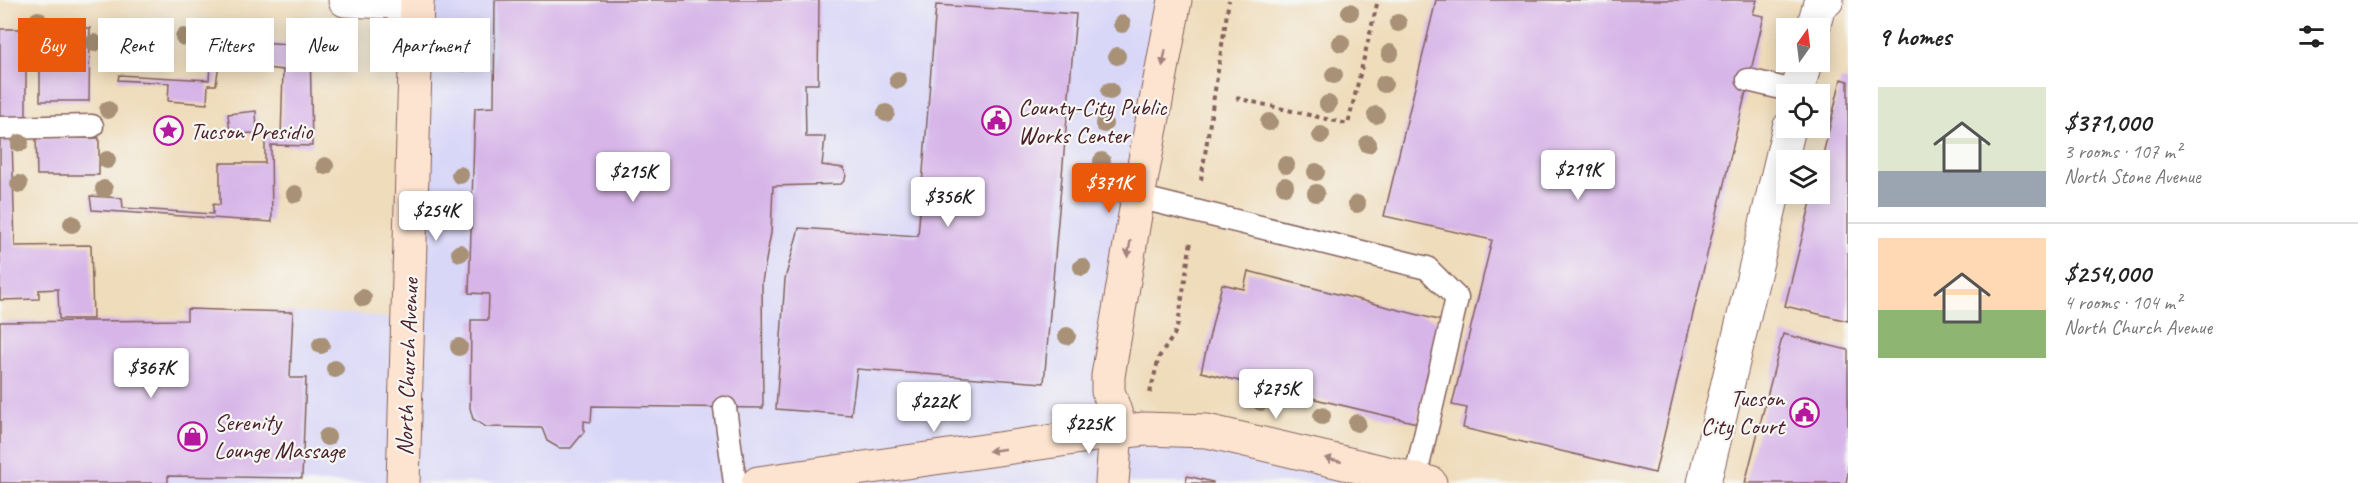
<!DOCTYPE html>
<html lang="en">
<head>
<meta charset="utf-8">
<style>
	:root { --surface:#fff; --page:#f6f6f6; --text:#222; --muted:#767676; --line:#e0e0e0; --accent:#ea580c }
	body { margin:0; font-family:Caveat,sans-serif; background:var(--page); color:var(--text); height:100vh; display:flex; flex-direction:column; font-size:22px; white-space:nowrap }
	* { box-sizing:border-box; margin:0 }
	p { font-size:20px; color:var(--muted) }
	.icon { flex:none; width:33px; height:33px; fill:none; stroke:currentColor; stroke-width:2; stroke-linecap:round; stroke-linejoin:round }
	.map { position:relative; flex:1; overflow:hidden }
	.drawer { display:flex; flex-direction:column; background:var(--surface); width:510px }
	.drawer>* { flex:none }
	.guide { position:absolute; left:18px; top:18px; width:570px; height:54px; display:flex; gap:12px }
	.needle { width:39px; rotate:14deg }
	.fabs { position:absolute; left:1776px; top:18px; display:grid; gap:12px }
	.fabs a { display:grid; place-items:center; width:54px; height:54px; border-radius:0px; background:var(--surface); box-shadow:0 3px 15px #0003; font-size:30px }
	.price { position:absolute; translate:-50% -51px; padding:0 14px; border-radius:6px; background:#fff; color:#222; font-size:20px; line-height:39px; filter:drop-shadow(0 2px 3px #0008) }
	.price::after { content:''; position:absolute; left:50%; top:36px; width:18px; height:14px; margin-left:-9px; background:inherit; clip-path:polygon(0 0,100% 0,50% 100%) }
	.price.on { background:var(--accent); color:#fff }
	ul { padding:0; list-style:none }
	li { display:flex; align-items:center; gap:18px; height:150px; padding:0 30px }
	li+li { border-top:2px solid var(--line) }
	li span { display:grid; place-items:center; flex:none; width:168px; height:120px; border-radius:0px; color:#555 }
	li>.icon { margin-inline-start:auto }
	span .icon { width:72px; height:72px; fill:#fffc; stroke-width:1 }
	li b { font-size:26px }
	h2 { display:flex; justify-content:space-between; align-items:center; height:72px; padding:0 30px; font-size:26px }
	.pill { padding:0 21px; border-radius:0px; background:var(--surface); box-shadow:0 3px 15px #0003; font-size:21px; line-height:54px }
	.pill.on { background:var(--accent); color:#fff }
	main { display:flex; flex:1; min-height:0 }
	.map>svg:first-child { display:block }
	.built { fill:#d9d7f8 }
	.building { fill:#d7b5e8 }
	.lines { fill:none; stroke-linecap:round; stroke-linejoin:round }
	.lane-casing { stroke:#84615d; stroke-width:25 }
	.street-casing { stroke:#84615d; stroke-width:35 }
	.secondary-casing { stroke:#84615d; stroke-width:35 }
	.path { stroke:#84615d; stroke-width:4; stroke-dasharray:4.5 4.5; stroke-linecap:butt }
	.lane { stroke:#fff; stroke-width:22 }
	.street { stroke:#fff; stroke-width:33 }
	.secondary { stroke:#fde4d0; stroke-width:33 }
	.tree { fill:#a89176 }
	.oneway { fill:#a4827e }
	.labels { text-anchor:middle; stroke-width:4.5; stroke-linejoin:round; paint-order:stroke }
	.poi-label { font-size:24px; fill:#4a1f2b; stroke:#f6f6f2; text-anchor:start }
	.street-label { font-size:24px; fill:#4a1f2b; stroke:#f6f6f2 }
</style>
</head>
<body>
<main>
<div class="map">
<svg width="1848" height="483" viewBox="0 0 1848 483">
	<rect width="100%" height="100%" fill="#f6f6f2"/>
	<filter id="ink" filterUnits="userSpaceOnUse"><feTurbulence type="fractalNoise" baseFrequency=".0167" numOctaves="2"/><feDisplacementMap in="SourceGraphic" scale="12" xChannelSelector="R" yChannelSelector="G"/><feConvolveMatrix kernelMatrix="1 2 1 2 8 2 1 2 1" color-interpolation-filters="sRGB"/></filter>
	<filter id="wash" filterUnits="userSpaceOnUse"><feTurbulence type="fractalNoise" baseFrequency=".008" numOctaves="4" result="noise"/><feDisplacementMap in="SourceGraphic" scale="24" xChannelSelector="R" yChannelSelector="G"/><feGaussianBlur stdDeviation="1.35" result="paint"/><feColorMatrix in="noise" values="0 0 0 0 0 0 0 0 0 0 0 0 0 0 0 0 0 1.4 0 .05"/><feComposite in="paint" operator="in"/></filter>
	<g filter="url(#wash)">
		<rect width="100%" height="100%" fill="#efdcba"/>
		<path class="built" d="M339,0H1175L1116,413L1430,483H0V322L187,320V309L353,314L407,321L416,3Z"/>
		<g id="blocks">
			<g class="building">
				<path d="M495,0H819L818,84H805L806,137H825L822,165L843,168L846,174L845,180L841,184L773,186L771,233L762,282L763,408L592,406L591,422L584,421V432L571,448H559L547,441L542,428L486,427L473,419L470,408L471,320H488L489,294L469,293L475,108L494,107Z"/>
				<path d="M1436,0H1757L1753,14L1764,16L1655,473L1463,428L1467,408L1452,405L1492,240L1384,216Z"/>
				<path d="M936,5L1076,14L1044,383L857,369L851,415L776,409L785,279L799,228L918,236Z"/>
				<path d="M40,28H90L89,101H40Z"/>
				<rect x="0" y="29" width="26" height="90"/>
				<path d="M212,38L310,46L312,146L271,145L272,222L92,210L90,196L122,198L123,208L213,214V204L220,205V163H265V136L281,138L283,70L219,63L216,85H208L207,104L168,101L169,83L118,80L119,75L209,80Z"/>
				<path d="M1841,79L1848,81V321L1785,306L1813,194H1820V167Z"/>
				<path d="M256,111L257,133L230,134L228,114Z"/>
				<path d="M0,138H12L15,246L91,245L93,319H59L58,289L39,290V299L0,300Z"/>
				<path d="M36,138H99V175H37Z"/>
				<path d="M1248,271L1442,321L1417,423L1201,372L1222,284L1244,289Z"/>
				<path d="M187,309L293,312L290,378H306L302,478L168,476V483H0V322L187,320Z"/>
				<path d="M1783,334L1848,350V473L1846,483H1745Z"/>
				<path d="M1187,476L1213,482V483H1186Z"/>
			</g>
		</g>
	</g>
	<g filter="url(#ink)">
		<use href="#blocks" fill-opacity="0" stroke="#84615d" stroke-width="1.5"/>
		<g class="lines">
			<defs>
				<g id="lane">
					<path d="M1748,80L1798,92"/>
					<path d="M0,128L92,126"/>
					<path d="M1138,197L1427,268L1457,298L1415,479"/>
					<path d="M725,408L735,483"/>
				</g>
				<g id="street">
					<path d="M345,0L417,3"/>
					<path d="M1813,28L1819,6L1827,0"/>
					<path d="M1797,94L1805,62"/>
					<path d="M1704,483L1789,128"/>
				</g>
				<g id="secondary">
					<path d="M403,483L417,0"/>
					<path d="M758,483L1117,432L1145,429L1207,431L1430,483"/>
					<path d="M1112,483L1117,418L1108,391V376L1138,197L1175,0"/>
				</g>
			</defs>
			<use href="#lane" class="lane-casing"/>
			<use href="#street" class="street-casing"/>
			<use href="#secondary" class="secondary-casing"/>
			<g class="path">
				<path d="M1236,98L1348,124L1378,0"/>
				<path d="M1201,180L1229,0"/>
				<path d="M1150,393L1159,357L1174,335L1178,324L1191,241"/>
			</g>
			<use href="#lane" class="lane"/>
			<use href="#street" class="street"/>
			<use href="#secondary" class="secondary"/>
		</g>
		<g class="tree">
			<circle cx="1350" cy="12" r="9"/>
			<circle cx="38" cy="20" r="9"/>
			<circle cx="1398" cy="23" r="9"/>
			<circle cx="1122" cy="24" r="9"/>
			<circle cx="127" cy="31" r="9"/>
			<circle cx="184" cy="37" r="9"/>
			<circle cx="94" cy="43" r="9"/>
			<circle cx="1341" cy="43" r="9"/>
			<circle cx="140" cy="52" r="9"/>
			<circle cx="1390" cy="53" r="9"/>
			<circle cx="1117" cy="56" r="9"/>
			<circle cx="463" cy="63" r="9"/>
			<circle cx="1334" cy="75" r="9"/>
			<circle cx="898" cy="80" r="9"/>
			<circle cx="1384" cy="84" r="9"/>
			<circle cx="1110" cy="91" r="9"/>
			<circle cx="1328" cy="104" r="9"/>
			<circle cx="108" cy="110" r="9"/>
			<circle cx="886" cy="113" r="9"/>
			<circle cx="1376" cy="115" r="9"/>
			<circle cx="1269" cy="122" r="9"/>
			<circle cx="1104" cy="124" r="9"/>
			<circle cx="1321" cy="135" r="9"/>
			<circle cx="20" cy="143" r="9"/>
			<circle cx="1368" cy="144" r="9"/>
			<circle cx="107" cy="160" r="9"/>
			<circle cx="1102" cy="161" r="9"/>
			<circle cx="1286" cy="165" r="9"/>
			<circle cx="325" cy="166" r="9"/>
			<circle cx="1316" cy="172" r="9"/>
			<circle cx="460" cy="175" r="9"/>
			<circle cx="19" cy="184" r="9"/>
			<circle cx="1285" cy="186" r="9"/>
			<circle cx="104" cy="189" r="9"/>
			<circle cx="1316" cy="193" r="9"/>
			<circle cx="295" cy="194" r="9"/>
			<circle cx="1357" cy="204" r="9"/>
			<circle cx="72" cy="224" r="9"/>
			<circle cx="460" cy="253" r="9"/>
			<circle cx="1082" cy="267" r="9"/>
			<circle cx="363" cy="298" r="9"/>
			<circle cx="1067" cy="336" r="9"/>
			<circle cx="321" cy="345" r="9"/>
			<circle cx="459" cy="347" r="9"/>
			<circle cx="335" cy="369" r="9"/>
			<circle cx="1261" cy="402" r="9"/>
			<circle cx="958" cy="406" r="9"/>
			<circle cx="1322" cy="416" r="9"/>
			<circle cx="1357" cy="423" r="9"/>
			<circle cx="327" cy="437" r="9"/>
		</g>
		<defs><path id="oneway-solid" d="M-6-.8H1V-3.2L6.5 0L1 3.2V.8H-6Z" transform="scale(1.5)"/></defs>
		<g class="oneway">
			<use href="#oneway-solid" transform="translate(1164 58) rotate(101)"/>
			<use href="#oneway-solid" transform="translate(1129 249) rotate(100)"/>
			<use href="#oneway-solid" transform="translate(997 450) rotate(172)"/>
			<use href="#oneway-solid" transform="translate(1333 460) rotate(-167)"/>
		</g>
	</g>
	<defs>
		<symbol id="civic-ring" viewBox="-11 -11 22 22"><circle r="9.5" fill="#f6f6f2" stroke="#b5179e" stroke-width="1.5"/><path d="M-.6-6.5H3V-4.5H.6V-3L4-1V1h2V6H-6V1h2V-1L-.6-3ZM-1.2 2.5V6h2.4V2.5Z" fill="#b5179e"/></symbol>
		<symbol id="sight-ring" viewBox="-11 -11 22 22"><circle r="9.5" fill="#f6f6f2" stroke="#b5179e" stroke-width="1.5"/><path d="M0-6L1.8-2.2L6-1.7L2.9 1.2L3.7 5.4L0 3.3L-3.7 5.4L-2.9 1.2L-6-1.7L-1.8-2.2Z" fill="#b5179e"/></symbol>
		<symbol id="shop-ring" viewBox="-11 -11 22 22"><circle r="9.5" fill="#f6f6f2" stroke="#b5179e" stroke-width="1.5"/><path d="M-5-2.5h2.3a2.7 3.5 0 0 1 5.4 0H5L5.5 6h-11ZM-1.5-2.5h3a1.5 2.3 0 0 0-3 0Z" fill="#b5179e"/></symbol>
	</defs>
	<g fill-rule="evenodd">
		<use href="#civic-ring" x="980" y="104" width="33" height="33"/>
		<use href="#sight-ring" x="152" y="114" width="33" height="33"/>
		<use href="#civic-ring" x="1788" y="396" width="33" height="33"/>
		<use href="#shop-ring" x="176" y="420" width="33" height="33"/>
	</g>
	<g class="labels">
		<g class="poi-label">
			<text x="1018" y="115">County-City Public<tspan x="1018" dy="28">Works Center</tspan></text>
			<text x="190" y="139">Tucson Presidio</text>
			<text x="1784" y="406" text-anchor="end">Tucson<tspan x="1784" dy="28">City Court</tspan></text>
			<text x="214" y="430">Serenity<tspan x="214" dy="28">Lounge Massage</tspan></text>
		</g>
		<g class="street-label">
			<text transform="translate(407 367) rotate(-88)" y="8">North Church Avenue</text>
		</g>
	</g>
</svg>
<div class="fabs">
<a><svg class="needle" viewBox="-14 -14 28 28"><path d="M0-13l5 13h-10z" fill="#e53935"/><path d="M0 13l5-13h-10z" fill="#767676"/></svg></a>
<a><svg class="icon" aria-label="locate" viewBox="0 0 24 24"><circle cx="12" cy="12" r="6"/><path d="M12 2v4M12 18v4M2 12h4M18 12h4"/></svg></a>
<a><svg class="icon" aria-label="layers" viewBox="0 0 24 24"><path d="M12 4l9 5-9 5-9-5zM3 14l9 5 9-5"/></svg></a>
</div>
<b class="price" style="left:1578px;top:201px">$219K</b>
<b class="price" style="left:633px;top:203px">$215K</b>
<b class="price on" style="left:1109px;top:214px">$371K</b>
<b class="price" style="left:948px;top:228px">$356K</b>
<b class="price" style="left:436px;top:242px">$254K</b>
<b class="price" style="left:151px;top:399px">$367K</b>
<b class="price" style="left:1276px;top:420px">$275K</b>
<b class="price" style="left:934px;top:433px">$222K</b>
<b class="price" style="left:1089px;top:455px">$225K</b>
<div class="guide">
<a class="pill on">Buy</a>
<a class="pill">Rent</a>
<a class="pill">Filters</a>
<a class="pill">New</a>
<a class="pill">Apartment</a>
</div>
</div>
<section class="drawer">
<h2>9 homes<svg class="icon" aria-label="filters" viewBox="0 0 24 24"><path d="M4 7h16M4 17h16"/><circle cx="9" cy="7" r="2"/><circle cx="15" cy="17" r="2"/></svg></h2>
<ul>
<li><span style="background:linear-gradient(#dfe7d0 70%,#9aa5b1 0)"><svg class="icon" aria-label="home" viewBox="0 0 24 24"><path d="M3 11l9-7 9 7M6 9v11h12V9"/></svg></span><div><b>$371,000</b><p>3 rooms · 107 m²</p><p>North Stone Avenue</p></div></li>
<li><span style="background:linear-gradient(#ffd9b3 60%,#8fb573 0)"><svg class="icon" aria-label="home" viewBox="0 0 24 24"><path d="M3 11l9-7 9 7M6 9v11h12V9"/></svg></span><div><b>$254,000</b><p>4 rooms · 104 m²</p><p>North Church Avenue</p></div></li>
</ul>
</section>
</main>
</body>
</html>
